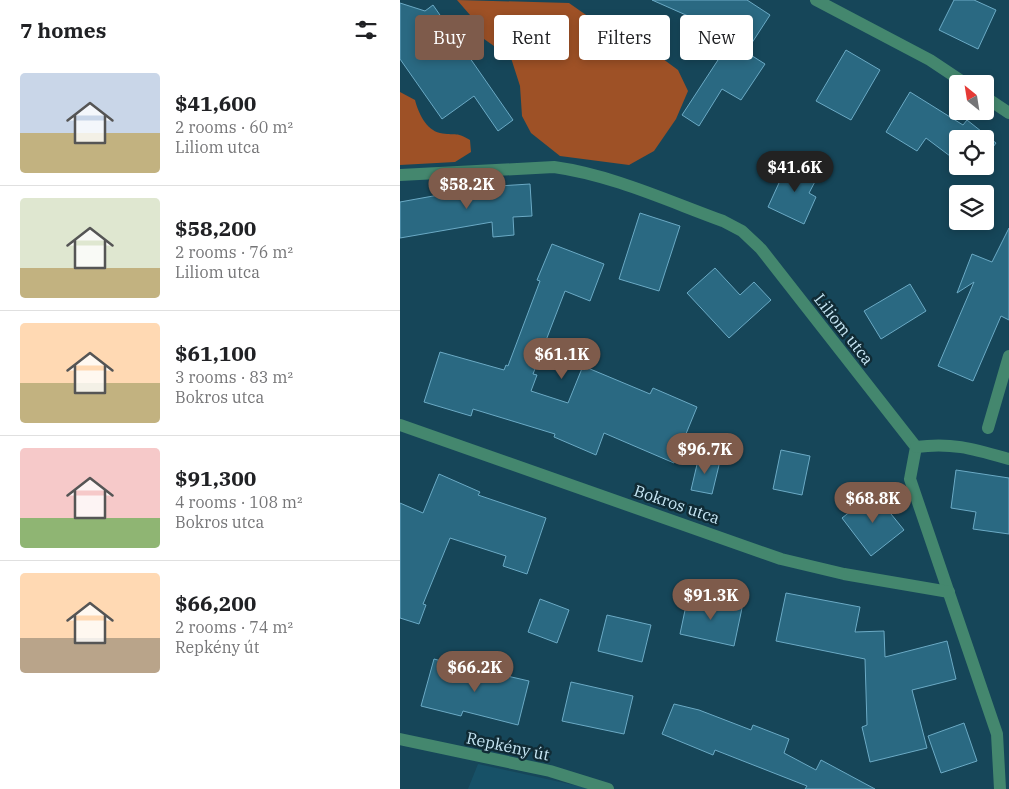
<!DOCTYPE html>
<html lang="en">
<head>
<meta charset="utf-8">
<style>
	:root { --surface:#fff; --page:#f2f2f2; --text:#202124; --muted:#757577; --line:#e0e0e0; --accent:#7e5b4b }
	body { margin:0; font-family:"IBM Plex Serif",serif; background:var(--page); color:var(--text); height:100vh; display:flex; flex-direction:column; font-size:19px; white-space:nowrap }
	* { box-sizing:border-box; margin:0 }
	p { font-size:16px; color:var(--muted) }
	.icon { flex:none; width:28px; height:28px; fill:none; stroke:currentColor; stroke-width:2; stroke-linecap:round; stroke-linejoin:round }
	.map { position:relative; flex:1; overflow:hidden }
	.drawer { display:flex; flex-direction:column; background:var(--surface); width:400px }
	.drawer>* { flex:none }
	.banner { position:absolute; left:15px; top:15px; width:475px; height:45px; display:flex; gap:10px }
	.needle { width:32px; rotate:330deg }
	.fabs { position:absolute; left:549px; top:75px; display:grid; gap:10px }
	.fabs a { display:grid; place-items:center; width:45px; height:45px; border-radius:5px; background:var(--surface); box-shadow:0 2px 8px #0003; font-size:25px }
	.price { position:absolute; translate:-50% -42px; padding:0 11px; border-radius:18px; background:var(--accent); color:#fff; font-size:16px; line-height:32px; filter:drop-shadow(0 1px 2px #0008) }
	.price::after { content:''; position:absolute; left:50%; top:30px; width:15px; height:11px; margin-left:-8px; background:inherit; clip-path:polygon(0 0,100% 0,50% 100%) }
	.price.current { background:#222; color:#fff }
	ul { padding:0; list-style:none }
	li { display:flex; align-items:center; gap:15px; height:125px; padding:0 20px }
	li+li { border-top:1px solid var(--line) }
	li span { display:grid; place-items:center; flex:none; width:140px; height:100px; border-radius:5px; color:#555 }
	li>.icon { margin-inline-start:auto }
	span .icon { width:60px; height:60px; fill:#fffc; stroke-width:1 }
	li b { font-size:21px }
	h2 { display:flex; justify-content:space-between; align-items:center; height:60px; padding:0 20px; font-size:21px }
	.pill { padding:0 18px; border-radius:5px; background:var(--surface); box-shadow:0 2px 8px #0003; font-size:18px; line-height:45px }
	.pill.current { background:var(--accent); color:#fff }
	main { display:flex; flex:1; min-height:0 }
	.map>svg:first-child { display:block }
	.built { fill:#175167 }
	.forest { fill:#9e5126 }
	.building { fill:#2a6982; stroke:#6baac5 }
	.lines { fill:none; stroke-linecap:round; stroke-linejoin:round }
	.minor { stroke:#44876e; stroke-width:12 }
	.labels { text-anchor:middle; stroke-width:5; stroke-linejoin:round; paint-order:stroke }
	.street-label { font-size:16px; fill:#c7e6f4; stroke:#102b35 }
</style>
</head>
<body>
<main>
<section class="drawer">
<h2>7 homes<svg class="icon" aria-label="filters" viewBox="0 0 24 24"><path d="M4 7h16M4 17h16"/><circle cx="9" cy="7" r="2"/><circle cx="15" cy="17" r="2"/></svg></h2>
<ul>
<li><span style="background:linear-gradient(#c9d6e8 60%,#c2b280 0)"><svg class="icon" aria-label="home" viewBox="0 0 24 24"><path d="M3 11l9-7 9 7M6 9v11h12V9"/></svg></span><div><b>$41,600</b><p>2 rooms · 60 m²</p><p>Liliom utca</p></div></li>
<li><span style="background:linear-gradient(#dfe7d0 70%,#c2b280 0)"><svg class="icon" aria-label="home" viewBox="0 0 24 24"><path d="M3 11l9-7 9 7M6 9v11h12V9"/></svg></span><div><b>$58,200</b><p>2 rooms · 76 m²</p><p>Liliom utca</p></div></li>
<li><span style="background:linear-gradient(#ffd9b3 60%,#c2b280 0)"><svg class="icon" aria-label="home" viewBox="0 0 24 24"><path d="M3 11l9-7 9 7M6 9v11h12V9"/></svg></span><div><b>$61,100</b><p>3 rooms · 83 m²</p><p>Bokros utca</p></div></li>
<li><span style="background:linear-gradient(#f6c9c9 70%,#8fb573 0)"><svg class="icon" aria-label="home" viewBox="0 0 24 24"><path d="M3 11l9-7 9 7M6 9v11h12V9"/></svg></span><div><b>$91,300</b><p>4 rooms · 108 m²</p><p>Bokros utca</p></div></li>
<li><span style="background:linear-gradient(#ffd9b3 65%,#b9a48a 0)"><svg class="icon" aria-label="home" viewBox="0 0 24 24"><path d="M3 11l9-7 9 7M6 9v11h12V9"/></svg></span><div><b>$66,200</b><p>2 rooms · 74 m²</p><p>Repkény út</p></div></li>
</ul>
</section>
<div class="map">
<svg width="609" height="789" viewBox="0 0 609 789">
	<rect width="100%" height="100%" fill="#164659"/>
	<path class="built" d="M78,764L192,789H68Z"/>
	<g class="forest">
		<path d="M57,0L169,3L199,24L207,41L259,56L278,70L288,91L276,119L254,151L229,165L160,156L131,133L122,116L120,86L111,58L84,39L70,15Z"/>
		<path d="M0,92L15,100C18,112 26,130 40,133C55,136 55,131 70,140L71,152L55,162L0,165Z"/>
	</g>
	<g class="building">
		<path d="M252,0H347L370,15L346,52L365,64L341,100L322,89L299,126L282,115L318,60L291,43L304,23Z"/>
		<path d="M554,0H574L596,10L578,49L539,30Z"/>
		<path d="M0,3L25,11L33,5L113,120L98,131L74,96L42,119L0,59Z"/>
		<path d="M446,50L480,70L451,120L416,101Z"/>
		<path d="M510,92L563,125L567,120L596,143L585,158V139H558V162L526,138L517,151L486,132Z"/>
		<path d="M389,161L419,174L409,193L416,197L404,224L368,207Z"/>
		<path d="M130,184L132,216L113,217L114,235L93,237L92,222L0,238V202L83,187Z"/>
		<path d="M240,213L280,226L259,291L219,279Z"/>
		<path d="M609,228V320L601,316L573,381L538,366L574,282L557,293L572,254L592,262Z"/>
		<path d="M152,244L204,264L190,301L165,291L133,374L137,375L131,391L168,403L183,366L250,394L253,388L297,407L274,463L204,433L196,455L154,437L155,434L73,409L71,416L24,402L40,352L104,370L106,365L108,366L140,281L137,280Z"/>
		<path d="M315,268L340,295L354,282L371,300L329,338L287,293Z"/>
		<path d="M510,284L526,311L481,339L464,311Z"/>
		<path d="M381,450L410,456L402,495L373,489Z"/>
		<path d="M299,456L320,461L312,494L291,490Z"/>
		<path d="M556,470L609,478V534L573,529L576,512L551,508Z"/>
		<path d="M39,474L80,492L78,495L146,518L127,574L103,566L106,556L50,538L23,604L26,605L19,624L0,618V503L23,513Z"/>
		<path d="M474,493L504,530L471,556L442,518Z"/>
		<path d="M386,593L460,607L455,632L484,631L485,657L547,641L556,679L512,690L527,748L470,762L462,727L467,725L465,659L376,641Z"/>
		<path d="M288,596L342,608L334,646L280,634Z"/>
		<path d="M140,599L169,610L157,643L128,632Z"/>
		<path d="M207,615L251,625L242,662L198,651Z"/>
		<path d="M34,659L94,675V673L129,681L118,725L63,711L61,716L21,706Z"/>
		<path d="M171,682L233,696L224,734L162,721Z"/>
		<path d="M274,704L299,710L351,730L353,725L389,739L384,753L416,770L421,760L475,789H405L407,786L315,750L313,755L262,734Z"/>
		<path d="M564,723L577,761L541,773L528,736Z"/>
	</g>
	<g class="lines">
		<g class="minor">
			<path d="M416,0L530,60L566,84"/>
			<path d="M585,97L609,113"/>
			<path d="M0,175L154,167C212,175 268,201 323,221L342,231L361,249L516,447L510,479L597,734L600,789"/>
			<path d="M0,425L381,559L444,574L549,592"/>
			<path d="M588,428L609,356"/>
			<path d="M516,447C552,442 574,449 609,459"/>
			<path d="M0,739L150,771L208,789"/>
		</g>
	</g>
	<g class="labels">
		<g class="street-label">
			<text transform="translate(444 329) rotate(52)" y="6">Liliom utca</text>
			<text transform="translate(277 504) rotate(19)" y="6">Bokros utca</text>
			<text transform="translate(108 746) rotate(12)" y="6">Repkény út</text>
		</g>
	</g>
</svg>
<div class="fabs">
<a><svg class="needle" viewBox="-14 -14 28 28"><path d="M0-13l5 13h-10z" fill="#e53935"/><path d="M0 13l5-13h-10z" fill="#757577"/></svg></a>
<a><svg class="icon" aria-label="locate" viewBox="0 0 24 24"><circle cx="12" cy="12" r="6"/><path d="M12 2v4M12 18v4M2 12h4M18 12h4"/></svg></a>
<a><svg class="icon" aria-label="layers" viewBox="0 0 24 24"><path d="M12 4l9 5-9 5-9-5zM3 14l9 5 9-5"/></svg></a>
</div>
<b class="price current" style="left:395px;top:193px">$41.6K</b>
<b class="price" style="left:67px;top:210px">$58.2K</b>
<b class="price" style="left:162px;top:380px">$61.1K</b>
<b class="price" style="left:305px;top:475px">$96.7K</b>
<b class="price" style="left:473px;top:524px">$68.8K</b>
<b class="price" style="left:311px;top:621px">$91.3K</b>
<b class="price" style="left:75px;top:693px">$66.2K</b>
<div class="banner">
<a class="pill current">Buy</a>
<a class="pill">Rent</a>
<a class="pill">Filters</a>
<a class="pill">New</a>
</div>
</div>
</main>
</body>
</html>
